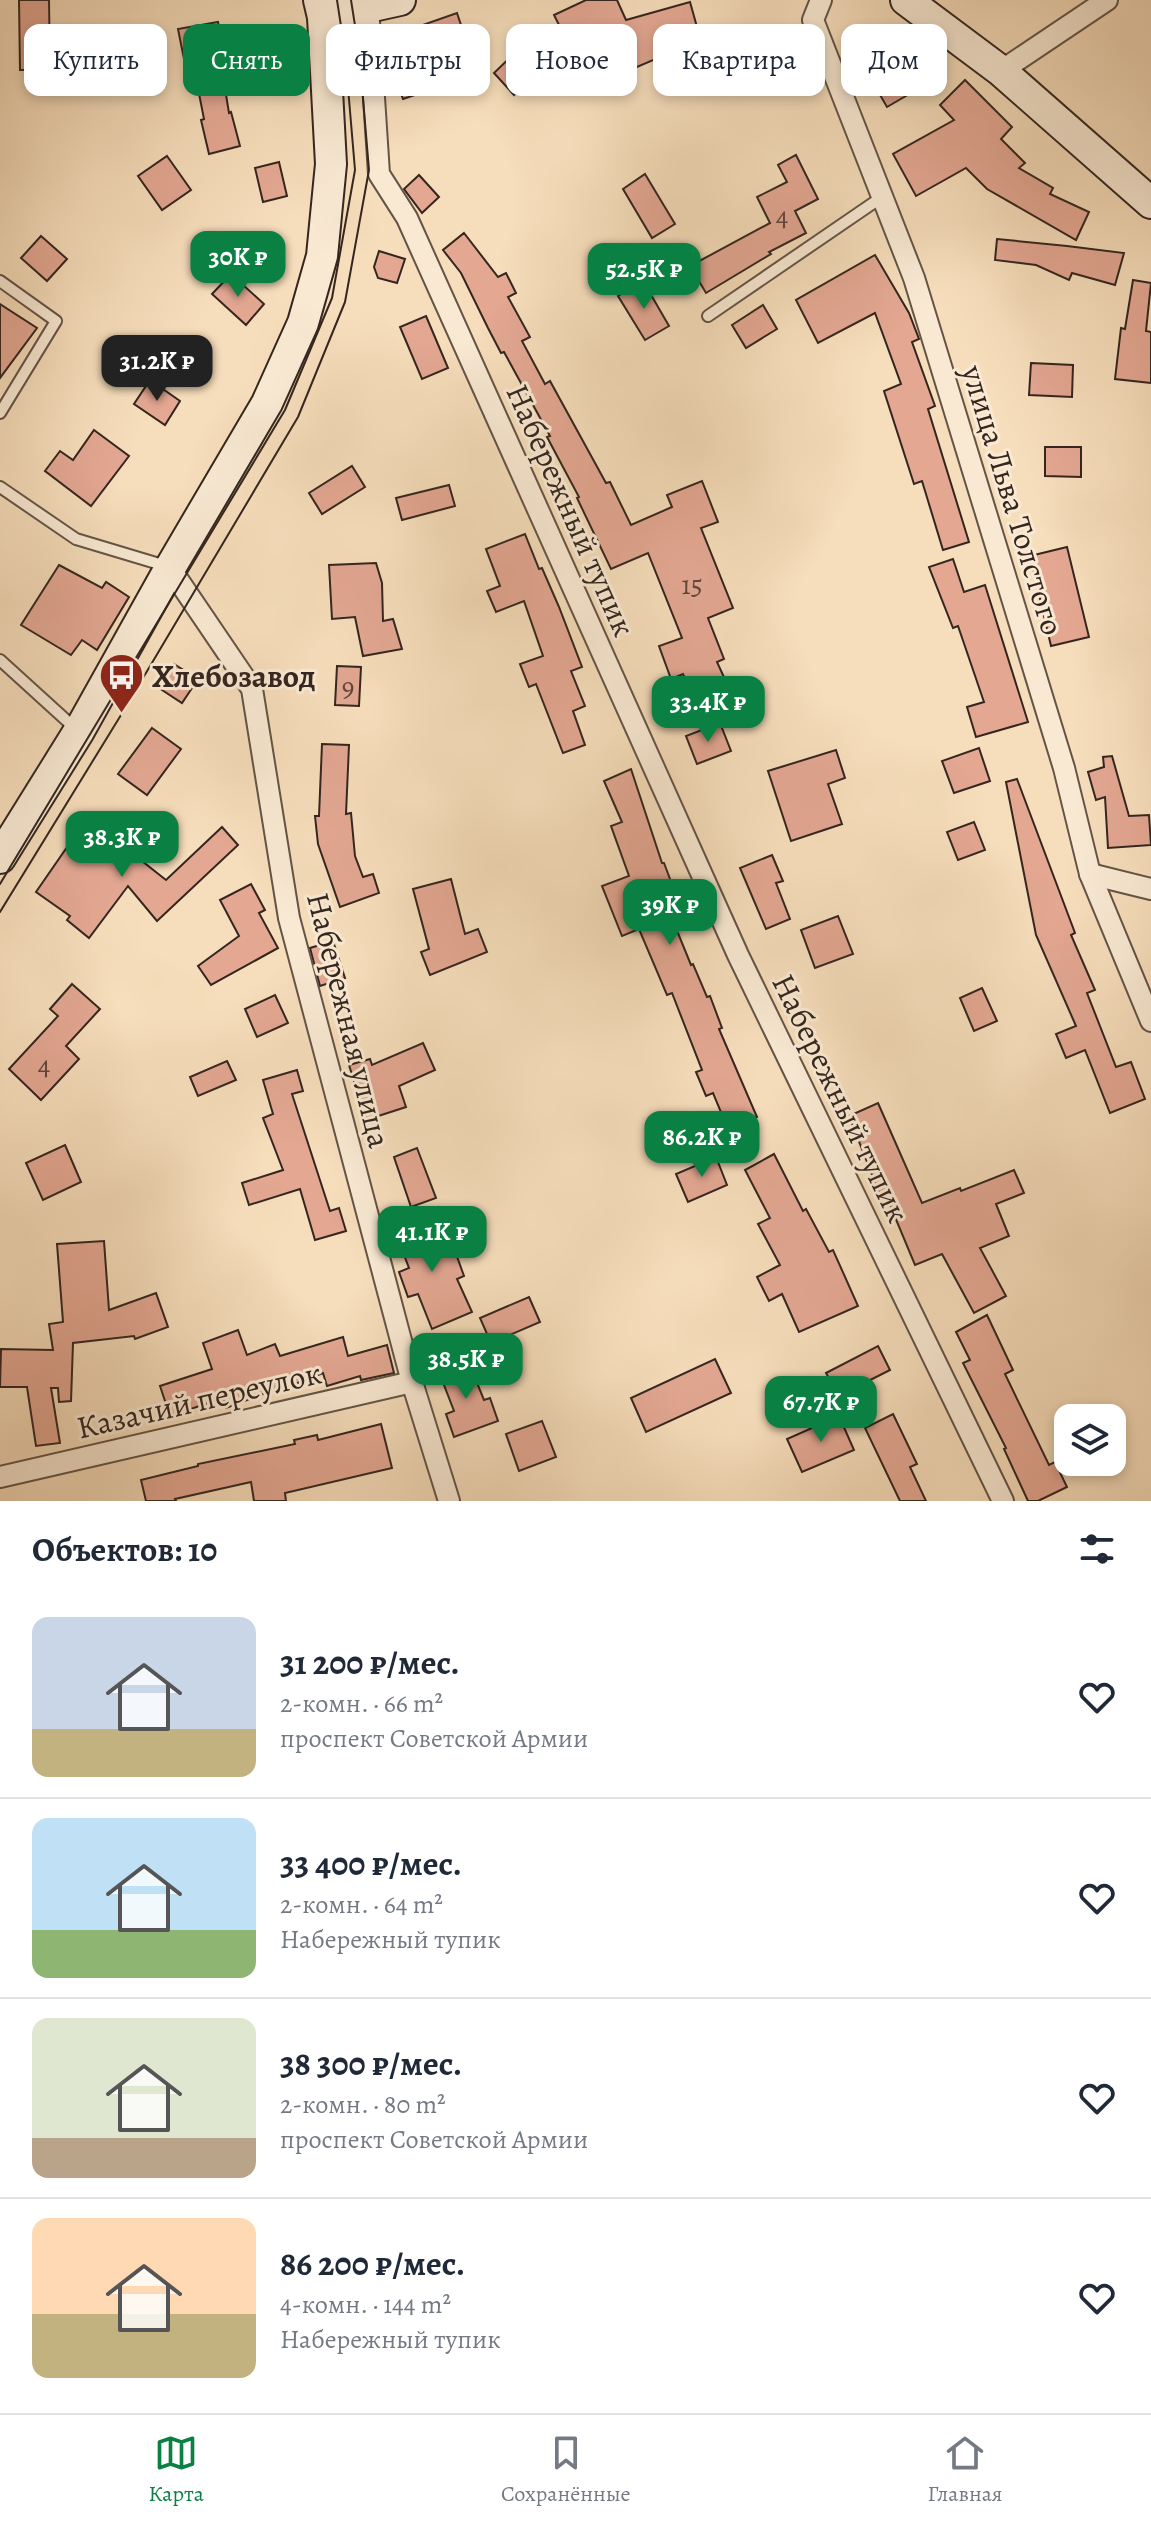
<!DOCTYPE html>
<html lang="ru">
<head>
<meta charset="utf-8">
<style>
	:root { --surface:#fff; --page:#f2f2f3; --text:#1f2937; --muted:#747a83; --line:#e0e1e3; --accent:#0b8043 }
	body { margin:0; font-family:Alegreya,serif; background:var(--page); color:var(--text); height:100vh; display:flex; flex-direction:column; font-size:30px; white-space:nowrap }
	* { box-sizing:border-box; margin:0 }
	p { font-size:26px; color:var(--muted) }
	.icon { flex:none; width:44px; height:44px; fill:none; stroke:currentColor; stroke-width:2; stroke-linecap:round; stroke-linejoin:round }
	.map { position:relative; height:1501px; overflow:hidden }
	.side { display:flex; flex-direction:column; background:var(--surface); flex:1 }
	.side>* { flex:none }
	.guide { position:absolute; left:24px; top:24px; width:1104px; height:72px; display:flex; gap:16px }
	.buttons { position:absolute; left:1054px; top:1404px; display:grid; gap:16px }
	.buttons a { display:grid; place-items:center; width:72px; height:72px; border-radius:16px; background:var(--surface); box-shadow:0 4px 12px #0003; font-size:40px }
	.price { position:absolute; translate:-50% -68px; padding:0 18px; border-radius:16px; background:var(--accent); color:#fff; font-size:26px; line-height:52px; filter:drop-shadow(0 2px 4px #0008) }
	.price::after { content:''; position:absolute; left:50%; top:48px; width:24px; height:18px; margin-left:-12px; background:inherit; clip-path:polygon(0 0,100% 0,50% 100%) }
	.price.current { background:#222; color:#fff }
	ul { padding:0; list-style:none }
	li { display:flex; align-items:center; gap:24px; height:200px; padding:0 32px }
	li+li { border-top:2px solid var(--line) }
	li span { display:grid; place-items:center; flex:none; width:224px; height:160px; border-radius:16px; color:#555 }
	li>.icon { margin-inline-start:auto }
	span .icon { width:96px; height:96px; fill:#fffc; stroke-width:1 }
	li b { font-size:34px }
	h2 { display:flex; justify-content:space-between; align-items:center; height:96px; padding:0 32px; font-size:34px }
	.tag { padding:0 28px; border-radius:16px; background:var(--surface); box-shadow:0 4px 12px #0003; font-size:28px; line-height:72px }
	.tag.current { background:var(--accent); color:#fff }
	.tabs { display:flex; justify-content:space-around; align-items:center; height:112px; border-top:2px solid var(--line); background:var(--surface); font-size:22px; color:var(--muted) }
	.tabs a { display:grid; justify-items:center; gap:4px }
	.tabs .current { color:var(--accent) }
	.map>svg:first-child { display:block }
	.building { fill:#e3a792; stroke:#34261f; stroke-width:2 }
	.lines { fill:none; stroke-linecap:round; stroke-linejoin:round }
	.service-casing { stroke:#645446; stroke-width:14 }
	.minor-casing { stroke:#645446; stroke-width:24 }
	.secondary-casing { stroke:#34261f; stroke-width:34 }
	.service { stroke:#f9e9d3; stroke-width:10 }
	.minor { stroke:#f9e9d3; stroke-width:20 }
	.secondary { stroke:#f9e9d3; stroke-width:30 }
	.tram { stroke:#34261f; stroke-width:2 }
	.labels { text-anchor:middle; stroke-width:6; stroke-linejoin:round; paint-order:stroke }
	.number-label { font-size:28px; fill:#60463c }
	.street-label { font-size:32px; fill:#34261f; stroke:#f9e9d3 }
	.poi-label { font-size:32px; font-weight:bold; fill:#34261f; stroke:#f9e9d3; text-anchor:start }
</style>
</head>
<body>
<div class="map">
<svg width="1151" height="1501" viewBox="0 0 1151 1501">
	<rect width="100%" height="100%" fill="#f6ddbb"/>
	<filter id="stains"><feTurbulence type="fractalNoise" baseFrequency=".0025" numOctaves="4"/><feColorMatrix values="0 0 0 0 .2 0 0 0 0 .09 0 0 0 0 .02 0 0 0 .5 -.17"/></filter>
	<radialGradient id="worn" r=".72"><stop offset=".6" stop-color="#630" stop-opacity="0"/><stop offset="1" stop-color="#630" stop-opacity=".3"/></radialGradient>
	<g class="building">
		<path d="M19,0H49L50,70H20Z"/>
		<path d="M586,0H617L626,20L690,2L704,52L669,61L667,54L630,70L611,28L570,47L554,15Z"/>
		<path d="M457,13L469,49L403,72L391,36Z"/>
		<path d="M218,22L225,57L220,58L229,113L231,112L240,146L209,154L201,120L204,119L193,63L185,64L178,29Z"/>
		<path d="M906,42L930,82L887,107L864,67Z"/>
		<path d="M516,52L537,73L514,95L494,73Z"/>
		<path d="M420,72L427,91L403,99L396,80Z"/>
		<path d="M965,80L1012,127L1001,139L1025,163L1019,168L1053,188L1050,194L1089,212L1076,240L987,189L966,168L916,196L893,154L954,120L940,105Z"/>
		<path d="M796,155L818,199L795,211L806,233L769,252L771,254L706,293L690,266L770,223L757,197L787,182L778,165Z"/>
		<path d="M167,156L191,190L162,210L138,176Z"/>
		<path d="M279,162L287,196L263,202L255,168Z"/>
		<path d="M645,174L675,224L652,238L623,189Z"/>
		<path d="M419,175L439,197L422,213L404,189Z"/>
		<path d="M464,233L498,277L506,273L516,293L508,297L530,337L522,341L545,384L550,381L606,483L610,482L631,525L672,507L667,495L702,481L718,522L701,528L733,608L708,618L724,659L717,662L739,710L705,725L683,674L671,679L659,646L682,638L648,553L611,569L577,498L579,497L547,437L550,436L504,352L501,353L488,328L461,273L443,250Z"/>
		<path d="M41,236L67,259L47,281L21,258Z"/>
		<path d="M997,239L1067,246L1124,253L1115,285L1072,273L1069,280L1036,265L995,260Z"/>
		<path d="M379,251L405,259L397,283L378,278L374,267Z"/>
		<path d="M875,255L909,313L919,339L912,342L935,406L928,409L969,542L943,550L922,481L914,484L884,391L901,384L875,313L818,343L796,300Z"/>
		<path d="M231,274L264,304L246,325L212,294Z"/>
		<path d="M1133,280L1151,283L1146,331L1151,332V383L1115,379L1121,328L1125,329Z"/>
		<path d="M643,281L669,326L645,340L618,296Z"/>
		<path d="M0,304L37,328L0,378Z"/>
		<path d="M763,305L777,329L746,348L732,325Z"/>
		<path d="M426,316L448,368L422,379L400,327Z"/>
		<path d="M1031,363L1073,365L1072,397L1029,395Z"/>
		<path d="M150,380L180,401L165,425L134,404Z"/>
		<path d="M94,430L129,456L91,506L45,471L60,451L73,460Z"/>
		<path d="M1045,447H1081V477L1045,476Z"/>
		<path d="M352,466L365,487L322,514L309,493Z"/>
		<path d="M449,485L455,506L402,520L396,498Z"/>
		<path d="M525,534L539,569L542,568L559,607L582,667L571,671L585,706L573,711L585,745L563,753L536,684L529,687L520,664L543,656L524,601L496,612L487,591L500,586L486,549Z"/>
		<path d="M1067,547L1089,637L1051,646L1030,556Z"/>
		<path d="M953,559L964,592L985,585L1028,722L976,737L967,707L984,702L958,626L953,628L929,567Z"/>
		<path d="M376,563L382,583L383,621L393,619L402,649L363,656L355,617L332,619L329,565Z"/>
		<path d="M59,565L102,588L106,582L129,597L97,650L82,640L71,655L21,625Z"/>
		<path d="M174,664L198,679L182,703L159,688Z"/>
		<path d="M337,666L361,667L359,706L335,705Z"/>
		<path d="M720,723L731,751L697,764L686,736Z"/>
		<path d="M152,728L181,749L147,795L118,774Z"/>
		<path d="M322,744L349,745L346,814L351,813L355,856L363,877L373,874L379,893L340,907L318,844L315,816H319Z"/>
		<path d="M979,748L990,781L954,793L942,761Z"/>
		<path d="M836,750L845,778L828,784L842,824L791,841L768,771Z"/>
		<path d="M1112,756L1129,816L1149,815L1151,845L1108,848L1105,797L1096,800L1088,772L1104,767L1103,757Z"/>
		<path d="M631,769L662,863H664L682,911L671,916L691,965L693,964L707,997L710,996L722,1028L719,1029L757,1117L728,1129L713,1093L706,1096L696,1072L702,1070L672,993L667,995L639,929L622,936L602,886L629,876L611,826L622,822L604,781Z"/>
		<path d="M1017,779L1075,933L1071,935L1095,990L1087,993L1116,1067L1131,1062L1145,1099L1110,1113L1085,1050L1066,1058L1056,1034L1076,1026L1036,935L1006,782Z"/>
		<path d="M974,822L985,850L958,860L947,832Z"/>
		<path d="M81,827L126,863L133,854L166,880L222,827L238,845L157,921L128,886L89,938L67,920L70,916L36,892Z"/>
		<path d="M772,855L783,881L776,883L790,919L766,929L740,868Z"/>
		<path d="M451,879L465,934L478,929L487,952L430,975L421,952L429,949L413,889Z"/>
		<path d="M251,884L265,910L259,913L278,948L211,985L198,966L239,936L220,900Z"/>
		<path d="M838,916L853,954L815,968L801,930Z"/>
		<path d="M333,941L345,978L320,986L310,948Z"/>
		<path d="M72,984L100,1009L66,1046L79,1059L41,1100L9,1069L58,1016L50,1009Z"/>
		<path d="M982,988L997,1021L974,1031L960,998Z"/>
		<path d="M275,995L288,1023L257,1037L245,1009Z"/>
		<path d="M423,1043L435,1070L399,1086L406,1107L366,1120L349,1065L370,1059L372,1065Z"/>
		<path d="M227,1061L236,1080L198,1096L190,1077Z"/>
		<path d="M297,1070L303,1091L292,1094L330,1211L339,1208L346,1231L315,1240L300,1189L249,1205L242,1183L283,1170L263,1118L273,1114L263,1080Z"/>
		<path d="M878,1103L922,1203L960,1188L961,1191L1014,1170L1024,1193L996,1204L1009,1236L980,1248L1006,1296L974,1313L942,1254L915,1265L885,1193L880,1195L849,1116Z"/>
		<path d="M65,1145L81,1182L43,1200L26,1163Z"/>
		<path d="M417,1148L436,1198L411,1207L394,1157Z"/>
		<path d="M774,1154L803,1211L806,1209L829,1252L833,1250L858,1306L799,1332L782,1294L769,1301L757,1277L780,1265L758,1224L770,1218L745,1170Z"/>
		<path d="M716,1157L727,1185L688,1202L676,1174Z"/>
		<path d="M426,1216L441,1256L455,1251L464,1276L457,1279L472,1312L432,1329L418,1294L408,1297L399,1272L409,1268L394,1229Z"/>
		<path d="M104,1241L109,1310L156,1293L168,1327L135,1339L134,1336L73,1343L71,1401L59,1402L58,1388H51L60,1443L36,1446L27,1387H0L1,1349L53,1350L49,1324L63,1322L57,1244Z"/>
		<path d="M529,1297L540,1322L491,1343L480,1318Z"/>
		<path d="M987,1315L1013,1370L1005,1374L1049,1465L1055,1462L1067,1487L1038,1501H1028L1004,1449L1006,1448L963,1363L970,1360L956,1332Z"/>
		<path d="M238,1330L247,1355L275,1344L280,1356L343,1337L348,1356L387,1345L394,1373L361,1380L360,1376L327,1386L323,1373L275,1392L274,1390L226,1408L223,1398L170,1416L160,1386L212,1369L203,1343Z"/>
		<path d="M878,1346L890,1370L839,1396L826,1373Z"/>
		<path d="M715,1359L731,1393L646,1432L631,1398Z"/>
		<path d="M468,1361L484,1400L490,1398L498,1421L454,1437L446,1414L454,1411L439,1372Z"/>
		<path d="M893,1414L917,1464L910,1467L926,1501H900L865,1428Z"/>
		<path d="M839,1416L854,1450L802,1472L787,1439Z"/>
		<path d="M542,1421L556,1457L519,1471L506,1434Z"/>
		<path d="M381,1424L392,1468L285,1493L286,1501H254L251,1482L175,1499L176,1501H146L141,1480L198,1466V1464L295,1444L294,1440L317,1435L318,1440Z"/>
	</g>
	<g class="lines">
		<defs>
			<g id="service">
				<path d="M0,281L56,321L0,413"/>
				<path d="M708,316L882,197"/>
				<path d="M0,487L76,539L166,566"/>
				<path d="M0,660L77,730"/>
			</g>
			<g id="minor">
				<path d="M821,0L813,20L914,278L1064,768L1090,874L1151,1021"/>
				<path d="M368,6L379,174L407,218L738,955L1003,1501"/>
				<path d="M1001,71L1107,0"/>
				<path d="M170,568L252,689L289,918L412,1382L449,1501"/>
				<path d="M1090,874L1151,889"/>
				<path d="M0,1477L412,1382"/>
			</g>
			<g id="secondary">
				<path d="M906,0L1001,71L1151,203"/>
				<path d="M323,17L400,0"/>
				<path d="M0,858L79,731L170,568L267,403L303,323L322,256L331,164L323,17L319,0"/>
			</g>
		</defs>
		<use href="#service" class="service-casing"/>
		<use href="#minor" class="minor-casing"/>
		<use href="#secondary" class="secondary-casing"/>
		<use href="#service" class="service"/>
		<use href="#minor" class="minor"/>
		<use href="#secondary" class="secondary"/>
		<g class="tram">
			<path d="M0,884L285,410L332,298L355,170L345,52L337,0"/>
			<path d="M0,912L121,715L298,417L345,302L369,170L359,51L351,0"/>
		</g>
	</g>
	<defs>
		<symbol id="bus-pin" viewBox="-11 -11 22 30"><path d="M0 17L-7.5 6A9.5 9.5 0 1 1 7.5 6Z" fill="#8f2418" stroke="#f9e9d3"/><path d="M-5-6H5V4H4V6H2V4H-2V6H-4V4H-5ZM-3.5-4V0h7V-4ZM-3.5 1.2v1.5H-2V1.2ZM2 1.2v1.5H3.5V1.2Z" fill="#fff"/></symbol>
	</defs>
	<g fill-rule="evenodd">
		<use href="#bus-pin" x="96" y="650" width="51" height="69"/>
	</g>
	<g class="labels">
		<g class="number-label">
			<text x="782" y="225">4</text>
			<text x="692" y="594">15</text>
			<text x="348" y="696">9</text>
			<text x="44" y="1074">4</text>
		</g>
		<g class="street-label">
			<text transform="translate(1013 500) rotate(73)" y="11">улица Льва Толстого</text>
			<text transform="translate(571 510) rotate(66)" y="11">Набережный тупик</text>
			<text transform="translate(349 1020) rotate(76)" y="11">Набережная улица</text>
			<text transform="translate(841 1098) rotate(64)" y="11">Набережный тупик</text>
			<text transform="translate(199 1400) rotate(-13)" y="11">Казачий переулок</text>
		</g>
		<g class="poi-label">
			<text x="152" y="687">Хлебозавод</text>
		</g>
	</g>
	<rect width="100%" height="100%" filter="url(#stains)"/>
	<rect width="100%" height="100%" fill="url(#worn)"/>
</svg>
<div class="buttons">
<a><svg class="icon" aria-label="layers" viewBox="0 0 24 24"><path d="M12 4l9 5-9 5-9-5zM3 14l9 5 9-5"/></svg></a>
</div>
<b class="price" style="left:238px;top:299px">30K ₽</b>
<b class="price" style="left:644px;top:311px">52.5K ₽</b>
<b class="price current" style="left:157px;top:403px">31.2K ₽</b>
<b class="price" style="left:708px;top:744px">33.4K ₽</b>
<b class="price" style="left:122px;top:879px">38.3K ₽</b>
<b class="price" style="left:670px;top:947px">39K ₽</b>
<b class="price" style="left:702px;top:1179px">86.2K ₽</b>
<b class="price" style="left:432px;top:1274px">41.1K ₽</b>
<b class="price" style="left:466px;top:1401px">38.5K ₽</b>
<b class="price" style="left:821px;top:1444px">67.7K ₽</b>
<div class="guide">
<a class="tag">Купить</a>
<a class="tag current">Снять</a>
<a class="tag">Фильтры</a>
<a class="tag">Новое</a>
<a class="tag">Квартира</a>
<a class="tag">Дом</a>
</div>
</div>
<section class="side">
<h2>Объектов: 10<svg class="icon" aria-label="filters" viewBox="0 0 24 24"><path d="M4 7h16M4 17h16"/><circle cx="9" cy="7" r="2"/><circle cx="15" cy="17" r="2"/></svg></h2>
<ul>
<li><span style="background:linear-gradient(#c9d6e8 70%,#c2b280 0)"><svg class="icon" aria-label="home" viewBox="0 0 24 24"><path d="M3 11l9-7 9 7M6 9v11h12V9"/></svg></span><div><b>31 200 ₽/мес.</b><p>2-комн. · 66 m²</p><p>проспект Советской Армии</p></div><svg class="icon" aria-label="heart" viewBox="0 0 24 24"><path d="M12 20l-8-8c-3-5 5-10 8-4 3-6 11-1 8 4z"/></svg></li>
<li><span style="background:linear-gradient(#bfe0f5 70%,#8fb573 0)"><svg class="icon" aria-label="home" viewBox="0 0 24 24"><path d="M3 11l9-7 9 7M6 9v11h12V9"/></svg></span><div><b>33 400 ₽/мес.</b><p>2-комн. · 64 m²</p><p>Набережный тупик</p></div><svg class="icon" aria-label="heart" viewBox="0 0 24 24"><path d="M12 20l-8-8c-3-5 5-10 8-4 3-6 11-1 8 4z"/></svg></li>
<li><span style="background:linear-gradient(#dfe7d0 75%,#b9a48a 0)"><svg class="icon" aria-label="home" viewBox="0 0 24 24"><path d="M3 11l9-7 9 7M6 9v11h12V9"/></svg></span><div><b>38 300 ₽/мес.</b><p>2-комн. · 80 m²</p><p>проспект Советской Армии</p></div><svg class="icon" aria-label="heart" viewBox="0 0 24 24"><path d="M12 20l-8-8c-3-5 5-10 8-4 3-6 11-1 8 4z"/></svg></li>
<li><span style="background:linear-gradient(#ffd9b3 60%,#c2b280 0)"><svg class="icon" aria-label="home" viewBox="0 0 24 24"><path d="M3 11l9-7 9 7M6 9v11h12V9"/></svg></span><div><b>86 200 ₽/мес.</b><p>4-комн. · 144 m²</p><p>Набережный тупик</p></div><svg class="icon" aria-label="heart" viewBox="0 0 24 24"><path d="M12 20l-8-8c-3-5 5-10 8-4 3-6 11-1 8 4z"/></svg></li>
</ul>
</section>
<nav class="tabs">
<a class="current"><svg class="icon" aria-label="map" viewBox="0 0 24 24"><path d="M3 6l6-2 6 2 6-2v14l-6 2-6-2-6 2zM9 4v14M15 6v14"/></svg>Карта</a>
<a><svg class="icon" aria-label="saved" viewBox="0 0 24 24"><path d="M7 4h10v16l-5-4-5 4z"/></svg>Сохранённые</a>
<a><svg class="icon" aria-label="home" viewBox="0 0 24 24"><path d="M3 11l9-7 9 7M6 9v11h12V9"/></svg>Главная</a>
</nav>
</body>
</html>
